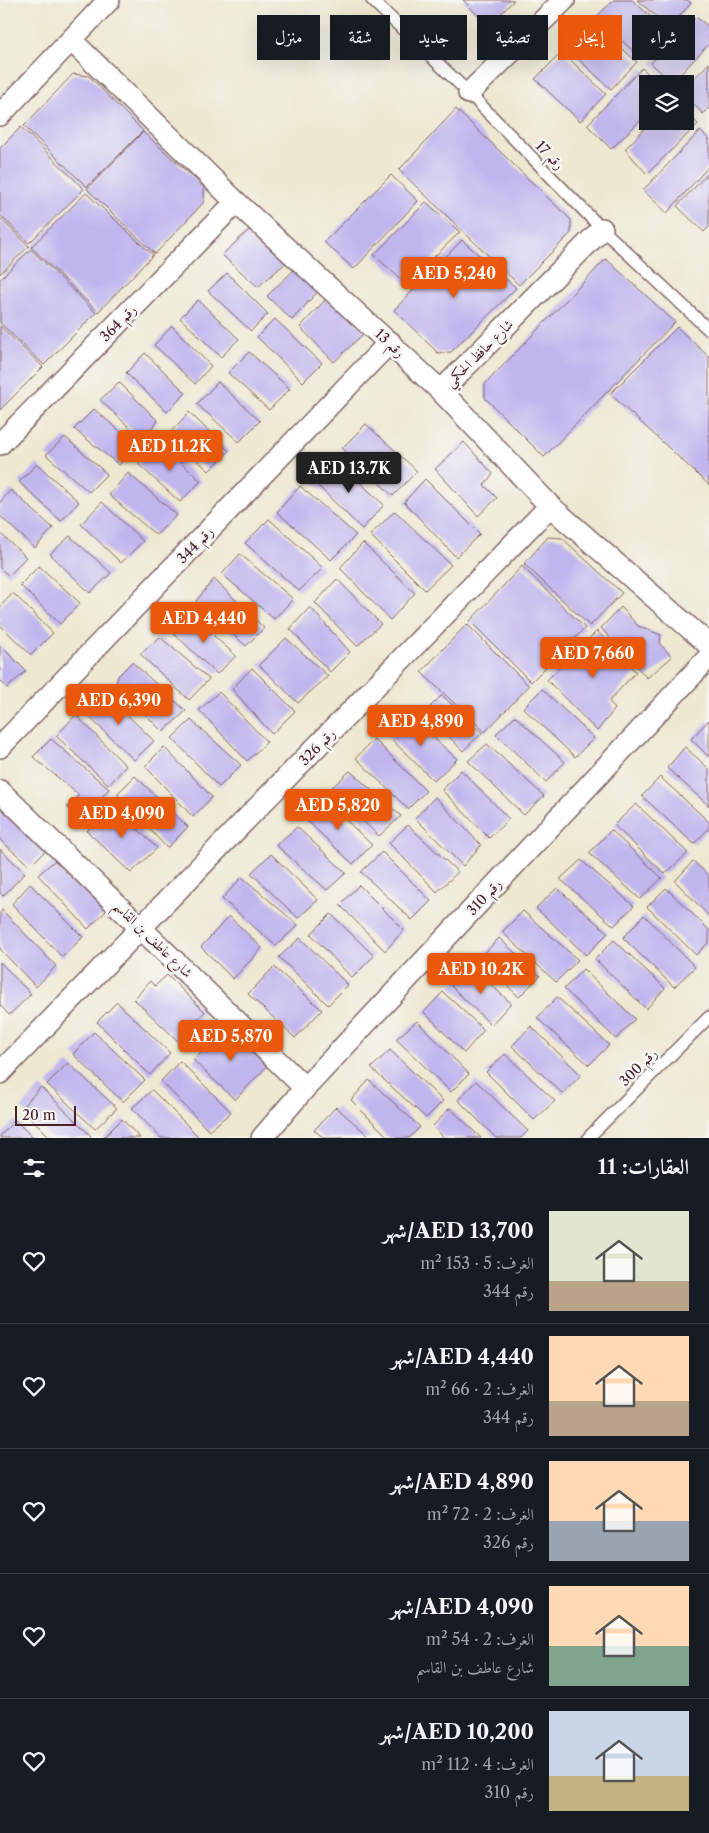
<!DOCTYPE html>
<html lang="ar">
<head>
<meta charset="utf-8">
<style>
	:root { --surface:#171b24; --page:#242831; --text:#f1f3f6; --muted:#9ea1a6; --line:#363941; --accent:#ea580c }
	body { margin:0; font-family:"Libre Caslon Text",Amiri,serif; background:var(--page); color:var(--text); direction:rtl; height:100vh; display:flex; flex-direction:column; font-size:19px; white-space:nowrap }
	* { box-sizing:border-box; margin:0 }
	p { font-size:16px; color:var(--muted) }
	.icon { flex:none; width:28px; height:28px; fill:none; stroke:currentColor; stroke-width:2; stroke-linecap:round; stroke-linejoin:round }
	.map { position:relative; height:1138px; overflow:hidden; direction:ltr }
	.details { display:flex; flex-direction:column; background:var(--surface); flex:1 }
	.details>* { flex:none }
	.guide { position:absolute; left:15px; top:15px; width:680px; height:45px; direction:rtl; display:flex; gap:10px }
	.tools { position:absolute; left:639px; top:75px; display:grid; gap:10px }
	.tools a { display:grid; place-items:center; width:55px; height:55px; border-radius:0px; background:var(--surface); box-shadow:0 5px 20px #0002; font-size:25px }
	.scale { position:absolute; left:15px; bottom:12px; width:61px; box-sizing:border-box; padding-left:5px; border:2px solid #4a1f2b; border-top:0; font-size:14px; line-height:18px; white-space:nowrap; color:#4a1f2b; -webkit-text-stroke:4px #f6f6f2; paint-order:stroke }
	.price { position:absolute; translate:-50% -42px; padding:0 11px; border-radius:5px; background:var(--accent); color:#fff; font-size:16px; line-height:32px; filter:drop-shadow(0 1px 2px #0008) }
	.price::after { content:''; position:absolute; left:50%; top:30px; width:15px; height:11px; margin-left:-8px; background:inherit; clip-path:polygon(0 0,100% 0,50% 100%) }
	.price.active { background:#222; color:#fff }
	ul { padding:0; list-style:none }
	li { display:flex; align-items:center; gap:15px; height:125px; padding:0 20px }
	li+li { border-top:1px solid var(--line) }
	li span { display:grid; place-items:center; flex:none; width:140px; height:100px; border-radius:0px; color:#555 }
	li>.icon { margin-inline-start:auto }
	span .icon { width:60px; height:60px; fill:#fffc; stroke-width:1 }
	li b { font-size:21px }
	h2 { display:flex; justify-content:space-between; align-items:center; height:60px; padding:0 20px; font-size:21px }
	.chip { padding:0 18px; border-radius:0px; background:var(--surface); box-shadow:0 5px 20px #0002; font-size:18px; line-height:45px }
	.chip.active { background:var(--accent); color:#fff }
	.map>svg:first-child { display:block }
	.building { fill:#c0b6ee }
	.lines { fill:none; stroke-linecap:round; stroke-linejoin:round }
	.lane-casing { stroke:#836565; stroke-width:14 }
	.street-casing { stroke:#836565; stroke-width:24 }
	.lane { stroke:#fff; stroke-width:11 }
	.street { stroke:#fff; stroke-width:21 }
	.labels { text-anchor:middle; stroke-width:5; stroke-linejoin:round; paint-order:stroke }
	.street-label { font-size:14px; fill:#4a1f2b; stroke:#f6f6f2 }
</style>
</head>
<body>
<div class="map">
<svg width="709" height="1138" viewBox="0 0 709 1138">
	<rect width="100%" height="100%" fill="#f6f6f2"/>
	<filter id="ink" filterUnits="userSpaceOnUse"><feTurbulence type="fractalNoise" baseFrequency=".02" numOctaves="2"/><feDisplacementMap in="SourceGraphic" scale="10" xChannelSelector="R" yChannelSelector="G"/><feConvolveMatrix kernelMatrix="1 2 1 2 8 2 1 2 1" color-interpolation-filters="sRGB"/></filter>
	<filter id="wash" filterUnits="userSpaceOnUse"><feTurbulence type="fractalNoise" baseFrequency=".0096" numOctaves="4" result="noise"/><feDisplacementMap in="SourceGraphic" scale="20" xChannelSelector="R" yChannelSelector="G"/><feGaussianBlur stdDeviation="1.12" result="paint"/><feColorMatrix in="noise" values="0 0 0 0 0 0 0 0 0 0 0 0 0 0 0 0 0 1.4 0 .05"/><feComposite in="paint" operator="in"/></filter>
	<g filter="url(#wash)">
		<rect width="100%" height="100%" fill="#eee8d1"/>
		<g id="blocks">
			<g class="building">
				<path d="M463,0H514L489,27Z"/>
				<path d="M614,0H632L667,31L641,58L596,17Z"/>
				<path d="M637,0H687L691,3L669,28Z"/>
				<path d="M696,17L709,27V44L672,83L651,63Z"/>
				<path d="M592,21L637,62L611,89L565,47Z"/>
				<path d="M562,52L606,94L580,121L535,79Z"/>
				<path d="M709,63V108L703,114L685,95V88Z"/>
				<path d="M642,68L659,84H648V113L611,149L587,125Z"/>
				<path d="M73,74L89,76L143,131L87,187L24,126Z"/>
				<path d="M456,109L571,220V233L519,285L399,170Z"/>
				<path d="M685,111L698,124L647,174L625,149L652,121H685Z"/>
				<path d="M21,127L84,189L29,243L0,215V148Z"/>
				<path d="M700,131L709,139V166L667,213L643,190Z"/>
				<path d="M143,132L204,187V202L155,254L87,189Z"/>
				<path d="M709,172V227L704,232L677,206Z"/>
				<path d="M391,175L418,201L354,269L324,242Z"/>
				<path d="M86,193L153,255L98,312L31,247Z"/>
				<path d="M426,202L460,232L406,284L374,255Z"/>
				<path d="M0,218L29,246L0,274Z"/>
				<path d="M249,230L289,260L258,287L222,255Z"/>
				<path d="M462,240L516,288L451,352L438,353L394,310Z"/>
				<path d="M31,249L96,313L44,365L0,323V279Z"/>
				<path d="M606,259L675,322L544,457L485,398V384Z"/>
				<path d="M298,266L321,288L292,320L267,296Z"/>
				<path d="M227,273L268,314L251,331L208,291Z"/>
				<path d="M329,296L365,332L334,362L300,327Z"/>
				<path d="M198,300L239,339L221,357L180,318Z"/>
				<path d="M275,319L322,363L303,382L257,337Z"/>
				<path d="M0,326L43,367L0,410Z"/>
				<path d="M172,326L211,366L195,384L154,345Z"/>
				<path d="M677,327L709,357V485L610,394Z"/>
				<path d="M249,352L290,389L269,410L228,373Z"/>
				<path d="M145,353L186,393L167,412L126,373Z"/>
				<path d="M119,382L158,421L142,439L100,400Z"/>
				<path d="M218,382L260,421L239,442L197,404Z"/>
				<path d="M94,409L136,445L119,465L74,429Z"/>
				<path d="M189,412L229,451L209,471L169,434Z"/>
				<path d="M366,424L417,471L393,496L342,448Z"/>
				<path d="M65,437L107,474L89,492L46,455Z"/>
				<path d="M464,442L493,474L484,485L497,498L478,516L435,469Z"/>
				<path d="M159,443L201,481L180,502L138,464Z"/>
				<path d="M335,459L384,505L362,529L313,481Z"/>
				<path d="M37,464L79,502L61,521L19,482Z"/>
				<path d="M128,473L177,515L156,535L109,495Z"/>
				<path d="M425,479L480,534L456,557L404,502Z"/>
				<path d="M300,486L356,535L331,560L277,512Z"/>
				<path d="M11,490L53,528L35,548L0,516V502Z"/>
				<path d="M102,502L143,541L121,563L81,524Z"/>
				<path d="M395,511L451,565L425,590L370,535Z"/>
				<path d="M269,519L323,568L299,591L245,543Z"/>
				<path d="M0,533L26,557L9,576L0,568Z"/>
				<path d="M70,536L111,573L90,593L50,554Z"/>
				<path d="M548,537L562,538L622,593L590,626L524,564Z"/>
				<path d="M363,543L415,593L390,620L340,568Z"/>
				<path d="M240,554L293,599L274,619L222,574Z"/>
				<path d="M39,566L80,603L60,624L20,585Z"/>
				<path d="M522,566L585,628L531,682L470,621Z"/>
				<path d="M214,579L264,628L246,646L196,601Z"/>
				<path d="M337,579L381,624L357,646L315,603Z"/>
				<path d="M13,593L53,633L31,655L0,625V607Z"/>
				<path d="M310,607L350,652L330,672L290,629Z"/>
				<path d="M621,607L638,626L661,635L660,644L672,657L647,678L601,628Z"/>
				<path d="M190,614L236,656L217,674L171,631Z"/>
				<path d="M467,624L529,686L485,732L421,672Z"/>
				<path d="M597,631L636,672L609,701L615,709L597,731L547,680Z"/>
				<path d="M160,637L209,679L189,700L140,654Z"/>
				<path d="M286,638L328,676L298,703L259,665Z"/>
				<path d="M0,645L26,671L7,688L0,680Z"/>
				<path d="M132,662L186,711L163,732L141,710L134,707L118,691L116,684L118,676Z"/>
				<path d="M252,668L295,711L272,734L232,689Z"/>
				<path d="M542,689L594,738L575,757L523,708Z"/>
				<path d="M219,692L267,742L247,761L199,710Z"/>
				<path d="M105,693L154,741L134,760L84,712Z"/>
				<path d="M442,695L482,733L463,751L425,712Z"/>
				<path d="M405,712L457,759L434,781L385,733Z"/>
				<path d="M76,715L126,766L109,785L56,736Z"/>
				<path d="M515,716L565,762L546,782L496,734Z"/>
				<path d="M191,720L241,765L219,787L172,738Z"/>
				<path d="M709,720V757L691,739Z"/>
				<path d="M51,739L109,789L81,821L67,807L79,795L33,757Z"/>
				<path d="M374,739L426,791L408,809L356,758Z"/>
				<path d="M487,744L544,796L524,815L468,761Z"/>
				<path d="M164,747L212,797L193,817L145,766Z"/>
				<path d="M685,747L709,769V806L667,768Z"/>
				<path d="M461,770L509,819L489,838L442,790Z"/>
				<path d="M350,771L401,816L379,836L329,790Z"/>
				<path d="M135,776L188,827L167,848L117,794Z"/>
				<path d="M660,777L709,822V828L694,844L642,796Z"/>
				<path d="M435,797L481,845L463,866L415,818Z"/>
				<path d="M324,799L372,845L353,864L304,818Z"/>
				<path d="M0,802L49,847L30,866L0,840Z"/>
				<path d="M112,804L157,848L131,873L87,831Z"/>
				<path d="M636,804L688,853L665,874L614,825Z"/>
				<path d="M408,825L458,872L437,892L389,843Z"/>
				<path d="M297,827L346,873L327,890L276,845Z"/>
				<path d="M611,830L662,878L640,899L589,853Z"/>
				<path d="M0,849L25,873L3,896L0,893Z"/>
				<path d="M382,852L431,901L412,920L361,872Z"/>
				<path d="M271,854L318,900L298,918L251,873Z"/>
				<path d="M60,856L109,908L88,929L38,875Z"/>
				<path d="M581,860L634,906L614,926L560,879Z"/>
				<path d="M693,861L709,876V916L675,881Z"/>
				<path d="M242,877L298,925L276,946L222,899Z"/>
				<path d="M30,884L83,937L62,957L12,904Z"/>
				<path d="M359,885L404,930L385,951L340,905Z"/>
				<path d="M557,888L608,933L586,955L536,908Z"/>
				<path d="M666,888L709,930V942L696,955L647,907Z"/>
				<path d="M2,910L56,966L36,987L0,949V913Z"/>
				<path d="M523,911L578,960L556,982L502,932Z"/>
				<path d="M331,914L374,956L352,978L311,934Z"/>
				<path d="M644,915L695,967L674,987L623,938Z"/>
				<path d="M229,916L262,948L233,979L201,947Z"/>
				<path d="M300,938L348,985L328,1005L279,957Z"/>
				<path d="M499,938L540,976L519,997L479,959Z"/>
				<path d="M614,940L665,988L646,1009L595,959Z"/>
				<path d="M0,962L31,994L9,1015L0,1005Z"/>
				<path d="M470,966L511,1003L491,1025L451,986Z"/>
				<path d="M274,967L322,1010L295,1038L248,994Z"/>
				<path d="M583,969L635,1019L616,1039L564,989Z"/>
				<path d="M167,975L205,1012L188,1027L192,1032L179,1042L134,999L150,981L155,986Z"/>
				<path d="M443,992L484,1030L464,1053L424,1012Z"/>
				<path d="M557,997L609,1045L589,1065L537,1018Z"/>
				<path d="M117,1002L170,1053L150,1075L97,1022Z"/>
				<path d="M417,1021L469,1074L451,1092L396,1039Z"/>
				<path d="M228,1024L269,1064L235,1100L193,1060Z"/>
				<path d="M531,1026L581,1075L563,1094L512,1046Z"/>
				<path d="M94,1032L145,1080L123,1102L73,1054Z"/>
				<path d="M390,1050L443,1101L426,1118L371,1068Z"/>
				<path d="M505,1054L555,1101L534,1120L486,1072Z"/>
				<path d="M180,1061L231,1112L209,1131L161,1081Z"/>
				<path d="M68,1063L117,1108L95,1129L47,1084Z"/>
				<path d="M369,1080L420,1127L409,1138H389L351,1100Z"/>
				<path d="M476,1081L528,1131L521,1138H496L458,1100Z"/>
				<path d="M41,1087L91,1136L89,1138H51L21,1108Z"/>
				<path d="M152,1090L200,1138H161L132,1108Z"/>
				<path d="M336,1107L371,1138H324L314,1130Z"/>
				<path d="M450,1108L481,1138H444L433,1126Z"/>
				<path d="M122,1119L140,1138H103Z"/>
				<path d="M15,1120L33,1138H0V1136Z"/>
			</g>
		</g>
	</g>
	<g filter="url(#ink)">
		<use href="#blocks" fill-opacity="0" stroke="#836565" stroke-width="1"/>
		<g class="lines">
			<defs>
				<g id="lane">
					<path d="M372,0L469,93L602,229L709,330"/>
					<path d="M588,1138L709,1017"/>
				</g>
				<g id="street">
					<path d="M72,41L236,202L441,391L550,506L709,645"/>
					<path d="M469,93L564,0"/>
					<path d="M0,115L109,0"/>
					<path d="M441,391L602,229"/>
					<path d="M0,444L236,202"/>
					<path d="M0,747L390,342"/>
					<path d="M0,791L305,1088"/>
					<path d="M0,1073L550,506"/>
					<path d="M262,1138L305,1088L709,657"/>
				</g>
			</defs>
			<use href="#lane" class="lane-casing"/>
			<use href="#street" class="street-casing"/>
			<use href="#lane" class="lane"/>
			<use href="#street" class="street"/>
		</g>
	</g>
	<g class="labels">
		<g class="street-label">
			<text transform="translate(550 155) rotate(46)" y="5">رقم 17</text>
			<text transform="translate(118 323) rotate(-46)" y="5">رقم 364</text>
			<text transform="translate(390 343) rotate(43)" y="5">رقم 13</text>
			<text transform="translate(479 353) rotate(-45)" y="5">شارع حافظ الحكمي</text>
			<text transform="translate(195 545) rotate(-46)" y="5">رقم 344</text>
			<text transform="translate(317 747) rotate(-46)" y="5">رقم 326</text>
			<text transform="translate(484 897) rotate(-47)" y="5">رقم 310</text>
			<text transform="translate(153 939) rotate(44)" y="5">شارع عاطف بن القاسم</text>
			<text transform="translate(638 1067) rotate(-45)" y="5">رقم 300</text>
		</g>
	</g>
</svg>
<div class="tools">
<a><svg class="icon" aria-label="layers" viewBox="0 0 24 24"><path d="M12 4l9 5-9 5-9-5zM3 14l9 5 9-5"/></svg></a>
</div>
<div class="scale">20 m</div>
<b class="price" style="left:454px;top:299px">AED 5,240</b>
<b class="price" style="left:170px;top:472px">AED 11.2K</b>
<b class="price active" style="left:349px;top:494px">AED 13.7K</b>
<b class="price" style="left:204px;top:644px">AED 4,440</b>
<b class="price" style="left:593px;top:679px">AED 7,660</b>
<b class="price" style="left:119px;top:726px">AED 6,390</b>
<b class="price" style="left:421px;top:747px">AED 4,890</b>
<b class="price" style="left:338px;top:831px">AED 5,820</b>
<b class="price" style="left:122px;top:839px">AED 4,090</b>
<b class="price" style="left:481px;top:995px">AED 10.2K</b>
<b class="price" style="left:231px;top:1062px">AED 5,870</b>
<div class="guide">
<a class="chip">شراء</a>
<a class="chip active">إيجار</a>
<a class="chip">تصفية</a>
<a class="chip">جديد</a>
<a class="chip">شقة</a>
<a class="chip">منزل</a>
</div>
</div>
<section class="details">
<h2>العقارات: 11<svg class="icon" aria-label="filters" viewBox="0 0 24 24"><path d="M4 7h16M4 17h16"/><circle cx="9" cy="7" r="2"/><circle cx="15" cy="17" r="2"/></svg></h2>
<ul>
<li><span style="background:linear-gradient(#dfe7d0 70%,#b9a48a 0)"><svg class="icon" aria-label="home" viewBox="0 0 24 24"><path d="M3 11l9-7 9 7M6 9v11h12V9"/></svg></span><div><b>AED 13,700/شهر</b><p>الغرف: 5 · 153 m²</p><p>رقم 344</p></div><svg class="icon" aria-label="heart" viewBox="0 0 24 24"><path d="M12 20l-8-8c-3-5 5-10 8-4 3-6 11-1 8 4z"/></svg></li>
<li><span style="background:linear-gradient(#ffd9b3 65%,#b9a48a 0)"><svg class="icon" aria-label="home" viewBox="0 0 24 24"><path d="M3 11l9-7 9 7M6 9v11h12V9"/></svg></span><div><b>AED 4,440/شهر</b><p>الغرف: 2 · 66 m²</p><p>رقم 344</p></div><svg class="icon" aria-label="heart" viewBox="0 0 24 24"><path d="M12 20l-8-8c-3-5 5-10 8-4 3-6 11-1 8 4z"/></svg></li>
<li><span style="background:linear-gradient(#ffd9b3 60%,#9aa5b1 0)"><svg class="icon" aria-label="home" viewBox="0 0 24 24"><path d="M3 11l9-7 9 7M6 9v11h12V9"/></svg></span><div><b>AED 4,890/شهر</b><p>الغرف: 2 · 72 m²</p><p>رقم 326</p></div><svg class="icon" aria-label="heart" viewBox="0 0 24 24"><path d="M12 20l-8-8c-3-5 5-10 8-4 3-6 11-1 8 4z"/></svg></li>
<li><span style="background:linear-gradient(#ffd9b3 60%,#7fa58c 0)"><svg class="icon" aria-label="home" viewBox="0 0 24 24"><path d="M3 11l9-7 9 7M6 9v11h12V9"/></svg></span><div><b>AED 4,090/شهر</b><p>الغرف: 2 · 54 m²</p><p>شارع عاطف بن القاسم</p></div><svg class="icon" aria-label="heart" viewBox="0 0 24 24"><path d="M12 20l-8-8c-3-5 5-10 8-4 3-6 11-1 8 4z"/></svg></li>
<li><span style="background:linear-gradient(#c9d6e8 65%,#c2b280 0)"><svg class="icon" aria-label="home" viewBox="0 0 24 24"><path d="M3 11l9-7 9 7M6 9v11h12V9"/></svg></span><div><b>AED 10,200/شهر</b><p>الغرف: 4 · 112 m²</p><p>رقم 310</p></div><svg class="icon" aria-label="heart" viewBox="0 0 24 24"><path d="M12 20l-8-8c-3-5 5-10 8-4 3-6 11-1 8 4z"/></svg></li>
</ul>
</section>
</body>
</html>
